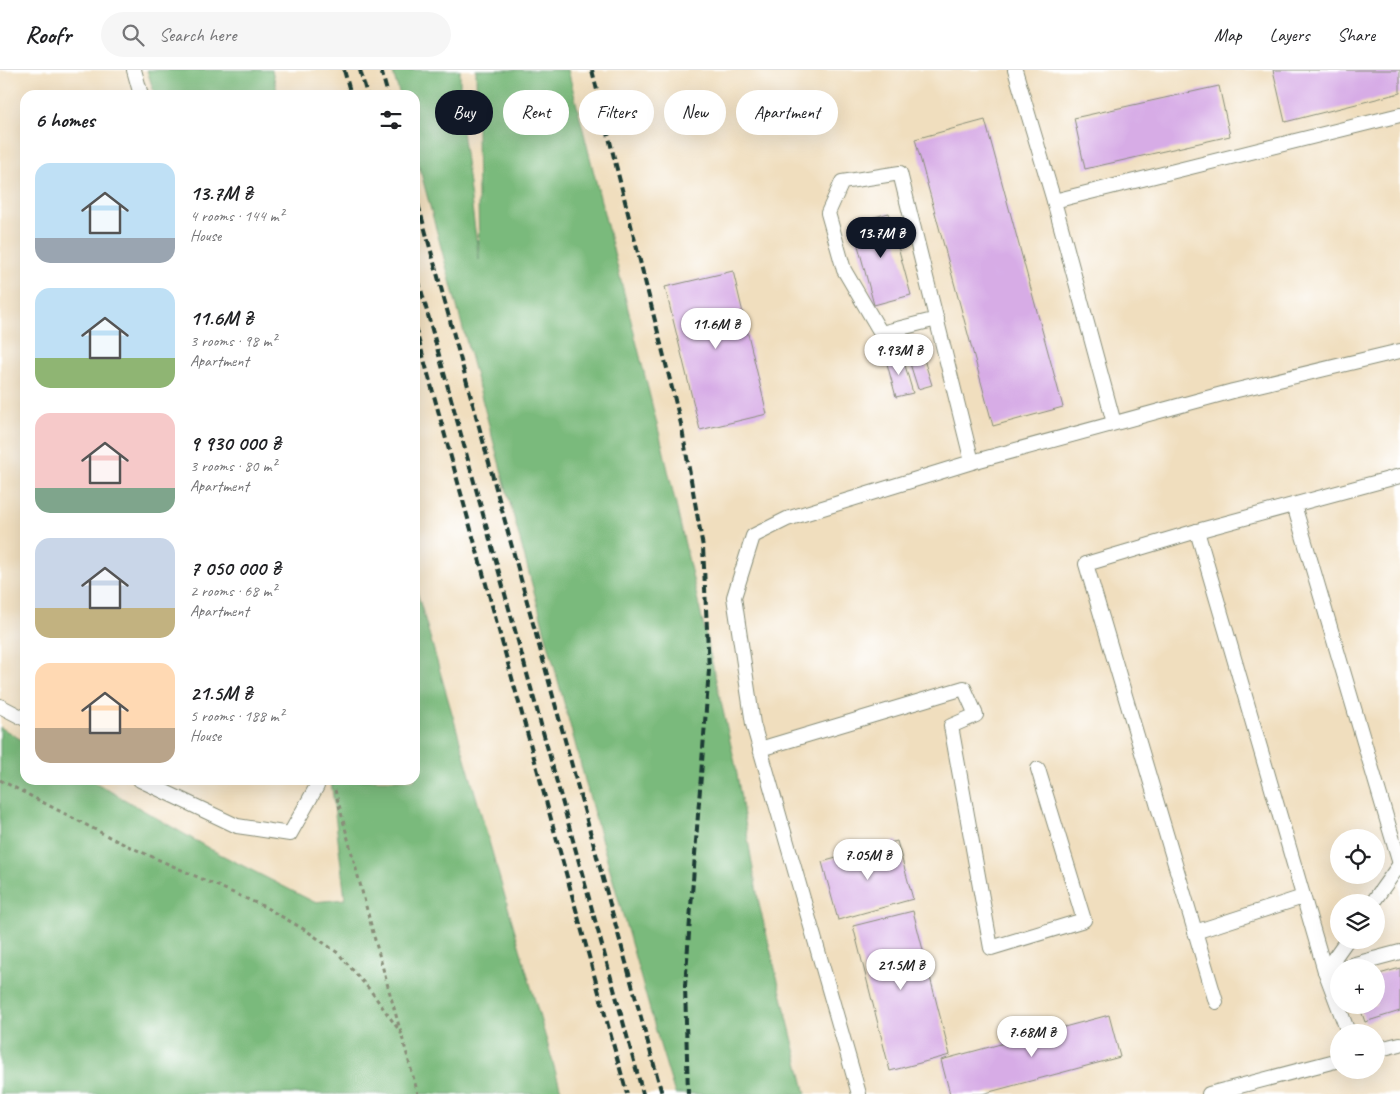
<!DOCTYPE html>
<html lang="en">
<head>
<meta charset="utf-8">
<style>
	:root { --surface:#fff; --page:#f6f6f6; --text:#202124; --muted:#757577; --line:#e0e0e0; --accent:#111827 }
	body { margin:0; font-family:Caveat,sans-serif; background:var(--page); color:var(--text); height:100vh; display:flex; flex-direction:column; font-size:19px; white-space:nowrap }
	* { box-sizing:border-box; margin:0 }
	p { font-size:16px; color:var(--muted) }
	.icon { flex:none; width:28px; height:28px; fill:none; stroke:currentColor; stroke-width:2; stroke-linecap:round; stroke-linejoin:round }
	.map { position:relative; flex:1; overflow:hidden }
	.panel { position:absolute; left:20px; top:20px; width:400px; height:695px; display:flex; flex-direction:column; background:var(--surface); border-radius:15px; box-shadow:0 5px 20px #0002 }
	.panel>* { flex:none }
	.top-card { position:absolute; left:435px; top:20px; width:475px; height:45px; display:flex; gap:10px }
	.tools { position:absolute; left:1330px; top:759px; display:grid; gap:10px }
	.tools a { display:grid; place-items:center; width:55px; height:55px; border-radius:50%; background:var(--surface); box-shadow:0 5px 20px #0002; font-size:25px }
	.price { position:absolute; translate:-50% -42px; padding:0 11px; border-radius:18px; background:#fff; color:#222; font-size:16px; line-height:32px; filter:drop-shadow(0 1px 2px #0008) }
	.price::after { content:''; position:absolute; left:50%; top:30px; width:15px; height:11px; margin-left:-8px; background:inherit; clip-path:polygon(0 0,100% 0,50% 100%) }
	.price.current { background:var(--accent); color:#fff }
	ul { padding:0; list-style:none }
	li { display:flex; align-items:center; gap:15px; height:125px; padding:0 15px }
	li span { display:grid; place-items:center; flex:none; width:140px; height:100px; border-radius:15px; color:#555 }
	li>.icon { margin-inline-start:auto }
	span .icon { width:60px; height:60px; fill:#fffc; stroke-width:1 }
	li b { font-size:21px }
	h2 { display:flex; justify-content:space-between; align-items:center; height:60px; padding:0 15px; font-size:21px }
	.chip { padding:0 18px; border-radius:22px; background:var(--surface); box-shadow:0 5px 20px #0002; font-size:18px; line-height:45px }
	.chip.current { background:var(--accent); color:#fff }
	header { display:flex; align-items:center; gap:30px; box-sizing:border-box; height:70px; padding:0 25px; background:var(--surface); border-bottom:1px solid var(--line) }
	header strong { font-size:24px }
	nav { display:flex; gap:28px; margin-inline-start:auto; font-size:18px }
	.search { width:350px; height:45px; background:var(--page); display:flex; align-items:center; gap:12px; box-sizing:border-box; padding:0 18px; border-radius:28px; color:var(--muted); font-size:19px }
	.map>svg:first-child { display:block }
	.forest { fill:#7aba7b; stroke:#4c7c58 }
	.building { fill:#d7ace6 }
	.lines { fill:none; stroke-linecap:round; stroke-linejoin:round }
	.service-casing { stroke:#888e79; stroke-width:16 }
	.path { stroke:#888e79; stroke-width:3; stroke-dasharray:4 4; stroke-linecap:butt }
	.service { stroke:#fff; stroke-width:14 }
	.rail { stroke:#1f3d34; stroke-width:4; stroke-dasharray:8 4; stroke-linecap:butt }
</style>
</head>
<body>
<header>
<strong>Roofr</strong>
<div class="search"><svg class="icon" aria-label="search" viewBox="0 0 24 24"><circle cx="10" cy="10" r="6"/><path d="M15 15l6 6"/></svg>Search here</div>
<nav><a>Map</a><a>Layers</a><a>Share</a></nav>
</header>
<div class="map">
<svg width="1400" height="1024" viewBox="0 0 1400 1024">
	<rect width="100%" height="100%" fill="#fff"/>
	<filter id="ink" filterUnits="userSpaceOnUse"><feTurbulence type="fractalNoise" baseFrequency=".02" numOctaves="2"/><feDisplacementMap in="SourceGraphic" scale="10" xChannelSelector="R" yChannelSelector="G"/><feConvolveMatrix kernelMatrix="1 2 1 2 8 2 1 2 1" color-interpolation-filters="sRGB"/></filter>
	<filter id="wash" filterUnits="userSpaceOnUse"><feTurbulence type="fractalNoise" baseFrequency=".0096" numOctaves="4" result="noise"/><feDisplacementMap in="SourceGraphic" scale="20" xChannelSelector="R" yChannelSelector="G"/><feGaussianBlur stdDeviation="1.12" result="paint"/><feColorMatrix in="noise" values="0 0 0 0 0 0 0 0 0 0 0 0 0 0 0 0 0 1.4 0 .05"/><feComposite in="paint" operator="in"/></filter>
	<g filter="url(#wash)">
		<rect width="100%" height="100%" fill="#f0debe"/>
		<g class="forest">
			<path d="M147,0H272L278,25H155Z"/>
			<path d="M392,0H460V46L479,190L476,0H568L662,374L735,693L759,834L806,1024H675L660,975L593,740L415,81V25H400Z"/>
			<path d="M415,515L562,1024H0V657L25,672V710H91L210,779L314,832L345,829L331,710H415Z"/>
		</g>
		<g id="blocks">
			<g class="building">
				<path d="M1273,0H1400V23L1285,52Z"/>
				<path d="M1219,16L1230,66L1085,99L1074,48Z"/>
				<path d="M985,50L1063,337L993,356L915,69Z"/>
				<path d="M889,143L911,225L874,235L852,153Z"/>
				<path d="M733,201L767,344L700,360L665,217Z"/>
				<path d="M921,280L932,315L918,319L907,284Z"/>
				<path d="M902,285L913,323L896,327L886,290Z"/>
				<path d="M897,771L913,829L838,850L822,792Z"/>
				<path d="M913,841L950,985L890,1001L853,856Z"/>
				<path d="M1400,898V941L1365,952L1359,935H1376V905Z"/>
				<path d="M1109,945L1120,987L982,1024H950L941,990Z"/>
			</g>
		</g>
	</g>
	<g filter="url(#ink)">
		<use href="#blocks" fill-opacity="0" stroke="#888e79" stroke-width="1"/>
		<g class="lines">
			<defs>
				<g id="service">
					<path d="M134,0L141,25"/>
					<path d="M1015,0L1054,131"/>
					<path d="M1114,353L1054,131L1400,45"/>
					<path d="M972,392L1233,321L1400,281"/>
					<path d="M1294,435L1400,794"/>
					<path d="M1197,461L1086,494L1216,932"/>
					<path d="M0,636L25,649"/>
					<path d="M760,679L964,618L976,645L951,656L991,878L1084,850L1038,699"/>
					<path d="M140,710L237,756L290,764L317,716V710"/>
					<path d="M1373,832L1400,794"/>
					<path d="M1195,862L1303,827"/>
					<path d="M1339,898L1325,901L1348,962"/>
					<path d="M1340,898L1400,882"/>
					<path d="M1325,901L1197,461L1400,406"/>
					<path d="M1325,901L1347,870"/>
					<path d="M1376,980L1400,974"/>
					<path d="M859,1024L753,654L734,527L753,466L787,449L972,392L900,103L842,112L828,143L844,200L881,263L937,249"/>
					<path d="M1209,1024L1339,990"/>
				</g>
			</defs>
			<use href="#service" class="service-casing"/>
			<g class="path">
				<path d="M0,710L119,772L265,837L307,861L338,883L370,920L402,964"/>
				<path d="M335,720L375,870L418,1024"/>
			</g>
			<use href="#service" class="service"/>
			<g class="rail">
				<path d="M344,0L351,25"/>
				<path d="M360,0L367,25"/>
				<path d="M381,0L388,25"/>
				<path d="M592,0L681,354L703,477L709,600L685,916L688,1024"/>
				<path d="M415,123L662,1024"/>
				<path d="M415,198L643,1024"/>
				<path d="M415,257L627,1024"/>
			</g>
		</g>
	</g>
</svg>
<div class="tools">
<a><svg class="icon" aria-label="locate" viewBox="0 0 24 24"><circle cx="12" cy="12" r="6"/><path d="M12 2v4M12 18v4M2 12h4M18 12h4"/></svg></a>
<a><svg class="icon" aria-label="layers" viewBox="0 0 24 24"><path d="M12 4l9 5-9 5-9-5zM3 14l9 5 9-5"/></svg></a>
<a>+</a>
<a>−</a>
</div>
<b class="price current" style="left:881px;top:189px">13.7M ₴</b>
<b class="price" style="left:716px;top:280px">11.6M ₴</b>
<b class="price" style="left:899px;top:306px">9.93M ₴</b>
<b class="price" style="left:868px;top:811px">7.05M ₴</b>
<b class="price" style="left:901px;top:921px">21.5M ₴</b>
<b class="price" style="left:1032px;top:988px">7.68M ₴</b>
<div class="top-card">
<a class="chip current">Buy</a>
<a class="chip">Rent</a>
<a class="chip">Filters</a>
<a class="chip">New</a>
<a class="chip">Apartment</a>
</div>
<section class="panel">
<h2>6 homes<svg class="icon" aria-label="filters" viewBox="0 0 24 24"><path d="M4 7h16M4 17h16"/><circle cx="9" cy="7" r="2"/><circle cx="15" cy="17" r="2"/></svg></h2>
<ul>
<li><span style="background:linear-gradient(#bfe0f5 75%,#9aa5b1 0)"><svg class="icon" aria-label="home" viewBox="0 0 24 24"><path d="M3 11l9-7 9 7M6 9v11h12V9"/></svg></span><div><b>13.7M ₴</b><p>4 rooms · 144 m²</p><p>House</p></div></li>
<li><span style="background:linear-gradient(#bfe0f5 70%,#8fb573 0)"><svg class="icon" aria-label="home" viewBox="0 0 24 24"><path d="M3 11l9-7 9 7M6 9v11h12V9"/></svg></span><div><b>11.6M ₴</b><p>3 rooms · 98 m²</p><p>Apartment</p></div></li>
<li><span style="background:linear-gradient(#f6c9c9 75%,#7fa58c 0)"><svg class="icon" aria-label="home" viewBox="0 0 24 24"><path d="M3 11l9-7 9 7M6 9v11h12V9"/></svg></span><div><b>9 930 000 ₴</b><p>3 rooms · 80 m²</p><p>Apartment</p></div></li>
<li><span style="background:linear-gradient(#c9d6e8 70%,#c2b280 0)"><svg class="icon" aria-label="home" viewBox="0 0 24 24"><path d="M3 11l9-7 9 7M6 9v11h12V9"/></svg></span><div><b>7 050 000 ₴</b><p>2 rooms · 68 m²</p><p>Apartment</p></div></li>
<li><span style="background:linear-gradient(#ffd9b3 65%,#b9a48a 0)"><svg class="icon" aria-label="home" viewBox="0 0 24 24"><path d="M3 11l9-7 9 7M6 9v11h12V9"/></svg></span><div><b>21.5M ₴</b><p>5 rooms · 188 m²</p><p>House</p></div></li>
</ul>
</section>
</div>
</body>
</html>
